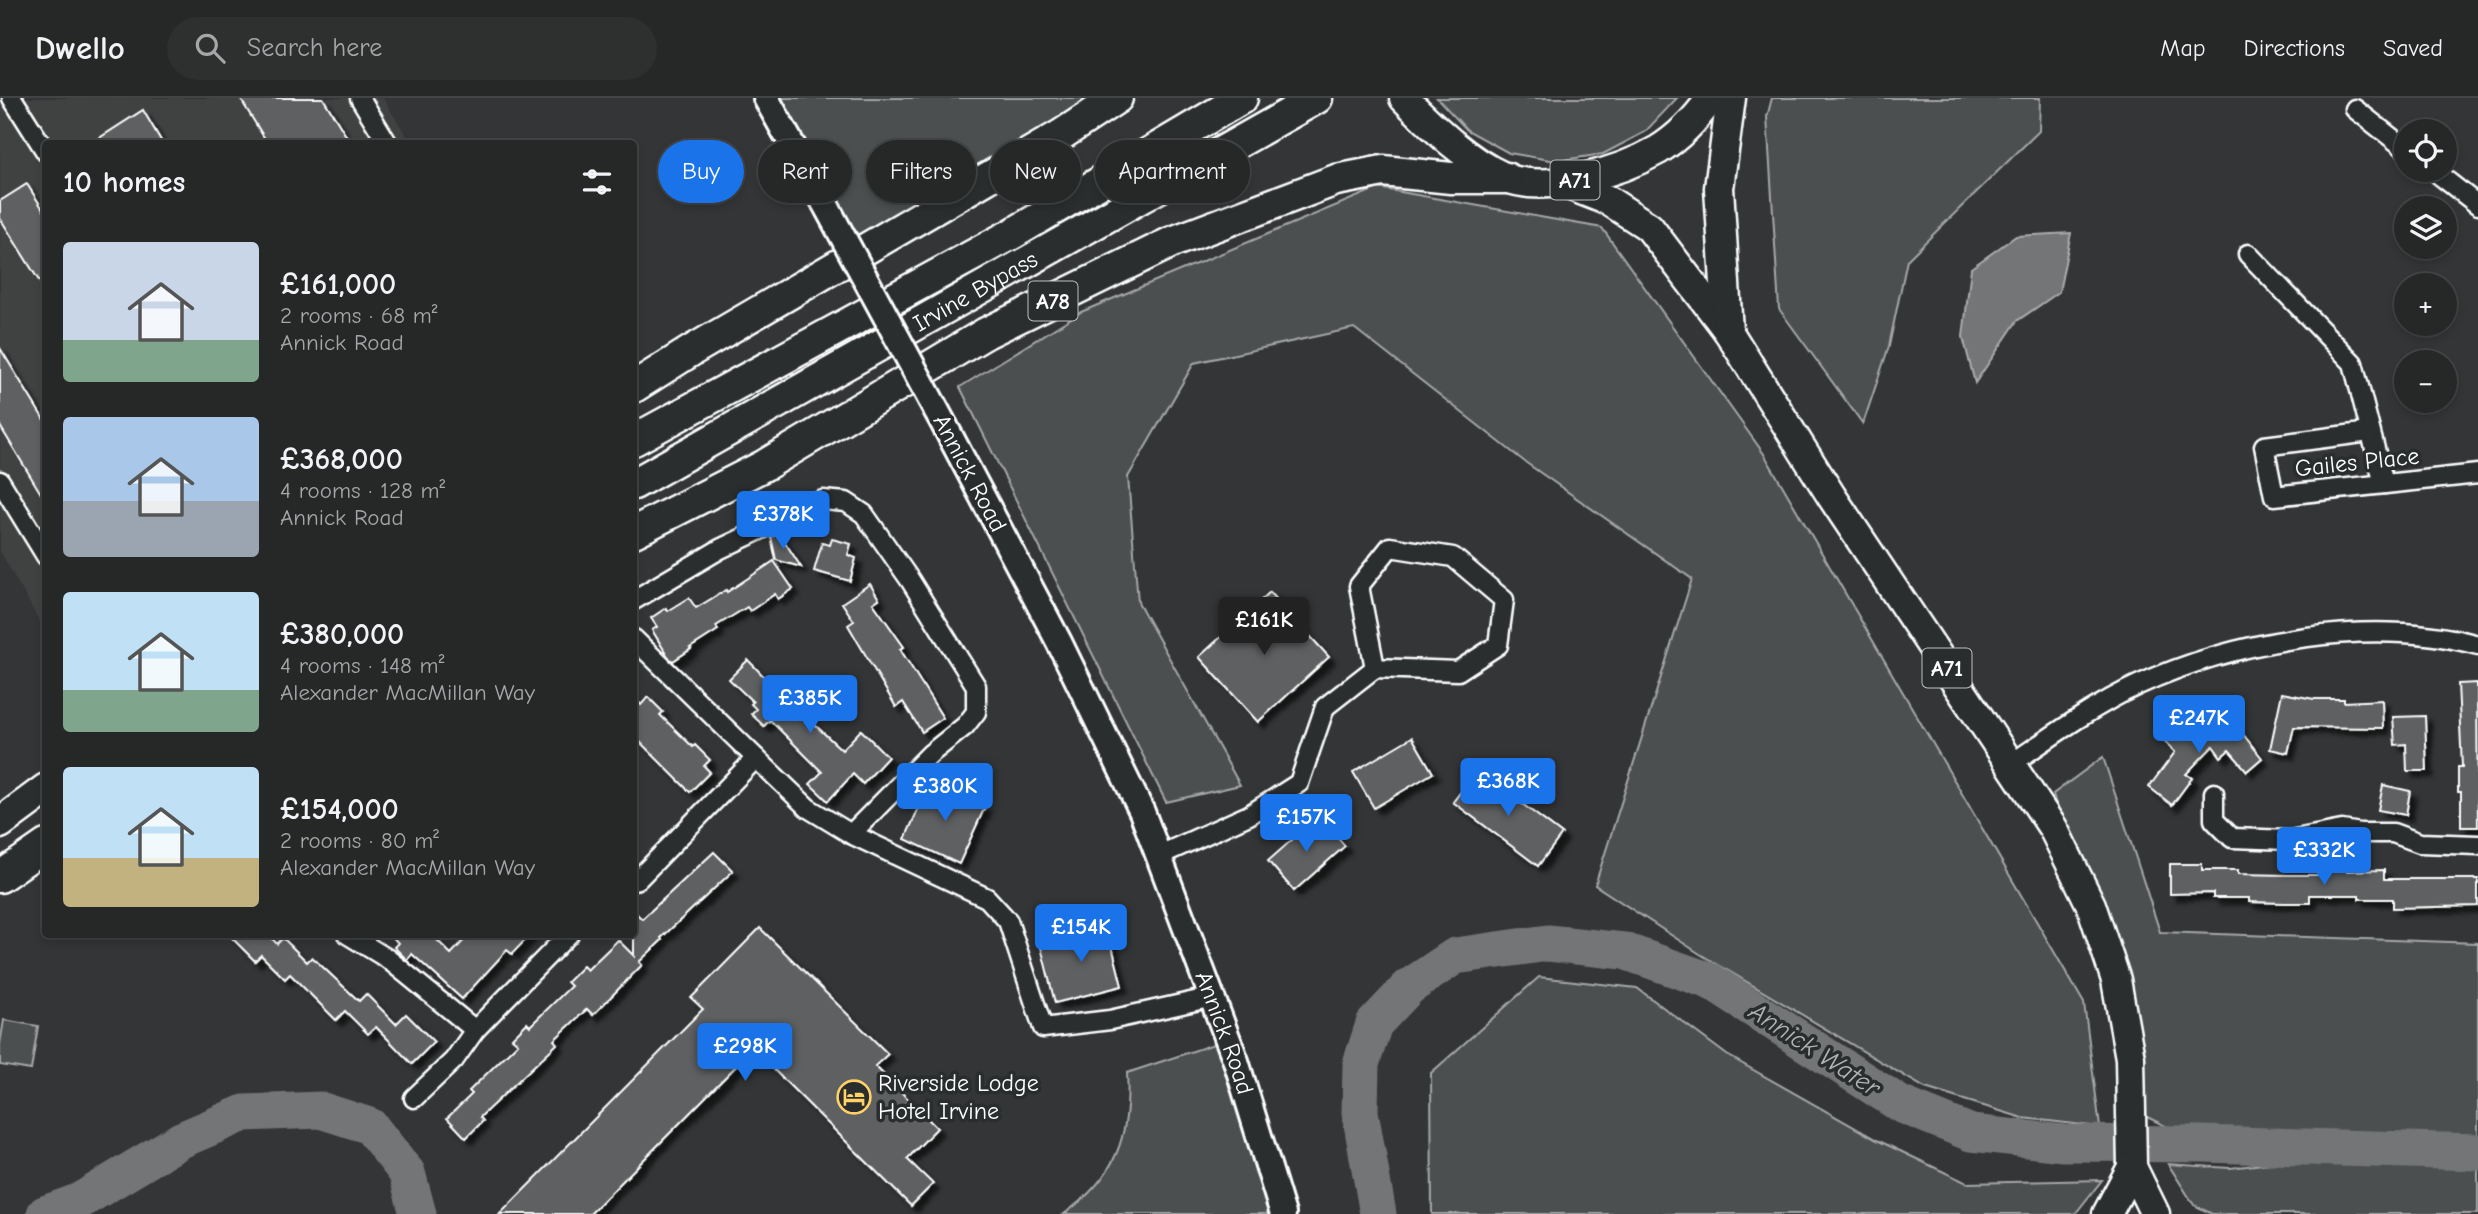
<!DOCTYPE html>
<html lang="en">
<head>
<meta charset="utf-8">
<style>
	:root { --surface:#262828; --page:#2e3030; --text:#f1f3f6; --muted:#a4a6a8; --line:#424445; --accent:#1a73e8 }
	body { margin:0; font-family:"Comic Neue",sans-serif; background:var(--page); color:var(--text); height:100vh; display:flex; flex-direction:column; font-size:26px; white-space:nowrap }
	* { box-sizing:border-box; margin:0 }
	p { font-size:23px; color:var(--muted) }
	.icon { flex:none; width:38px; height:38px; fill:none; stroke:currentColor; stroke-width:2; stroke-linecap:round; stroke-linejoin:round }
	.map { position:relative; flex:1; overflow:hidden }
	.drawer { position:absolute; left:42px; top:42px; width:595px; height:798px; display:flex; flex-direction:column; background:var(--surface); border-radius:7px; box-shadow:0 4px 10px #0003,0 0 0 2px var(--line) }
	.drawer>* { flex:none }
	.banner { position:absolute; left:658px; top:42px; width:665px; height:63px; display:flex; gap:14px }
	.buttons { position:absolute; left:2394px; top:21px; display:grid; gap:14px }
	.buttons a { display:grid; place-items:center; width:63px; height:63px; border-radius:50%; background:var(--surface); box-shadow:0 4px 10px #0003,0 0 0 2px var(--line); font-size:35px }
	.price { position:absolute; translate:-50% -60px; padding:0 16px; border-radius:7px; background:var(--accent); color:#fff; font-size:23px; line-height:46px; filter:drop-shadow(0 2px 4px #0008) }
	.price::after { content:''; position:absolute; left:50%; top:42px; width:21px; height:16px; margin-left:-10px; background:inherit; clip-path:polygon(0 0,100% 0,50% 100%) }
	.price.active { background:#222; color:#fff }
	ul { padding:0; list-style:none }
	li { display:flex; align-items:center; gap:21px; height:175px; padding:0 21px }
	li span { display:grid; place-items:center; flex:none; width:196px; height:140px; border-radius:7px; color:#555 }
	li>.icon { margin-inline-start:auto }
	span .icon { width:84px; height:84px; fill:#fffc; stroke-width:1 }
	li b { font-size:30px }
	h2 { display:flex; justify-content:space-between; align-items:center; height:84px; padding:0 21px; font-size:30px }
	.tag { padding:0 24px; border-radius:32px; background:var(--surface); box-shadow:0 4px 10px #0003,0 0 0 2px var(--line); font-size:24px; line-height:63px }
	.tag.active { background:var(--accent); color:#fff }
	header { display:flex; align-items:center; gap:42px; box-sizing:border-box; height:98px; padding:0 35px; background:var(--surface); border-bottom:2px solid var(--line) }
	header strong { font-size:33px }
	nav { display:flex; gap:38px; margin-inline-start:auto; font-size:24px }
	.search { width:490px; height:63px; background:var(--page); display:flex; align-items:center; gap:18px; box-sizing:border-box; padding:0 24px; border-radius:38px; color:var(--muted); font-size:26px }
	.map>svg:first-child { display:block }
	.built { fill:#404243 }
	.green { fill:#4c4f50; stroke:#a6a7a8; stroke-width:2 }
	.water { fill:#737576; stroke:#abacad; stroke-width:2 }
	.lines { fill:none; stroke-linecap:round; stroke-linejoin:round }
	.river { stroke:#737576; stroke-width:37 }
	.building { fill:#5f6162; stroke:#fff; stroke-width:2; filter:url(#shadow) }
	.minor-casing { stroke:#fff; stroke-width:23 }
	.secondary-casing { stroke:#fff; stroke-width:30 }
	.primary-casing { stroke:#fff; stroke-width:33 }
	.trunk-casing { stroke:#fff; stroke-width:35 }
	.minor { stroke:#2a2d2e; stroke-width:18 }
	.secondary { stroke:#2a2d2e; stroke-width:24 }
	.primary { stroke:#2a2d2e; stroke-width:28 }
	.trunk { stroke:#2a2d2e; stroke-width:30 }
	.secondary-bridge-casing { stroke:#fff; stroke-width:30; stroke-linecap:butt }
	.secondary-bridge { stroke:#2a2d2e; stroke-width:24 }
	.labels { text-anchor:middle; stroke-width:7; stroke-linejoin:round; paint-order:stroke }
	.shield { fill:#2a2d2e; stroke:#bfc0c0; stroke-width:2 }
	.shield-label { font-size:23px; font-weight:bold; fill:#fff }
	.street-label { font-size:24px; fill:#fff; stroke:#2a2d2e }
	.poi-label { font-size:24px; fill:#fff; stroke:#2a2d2e; text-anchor:start }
	.water-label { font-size:26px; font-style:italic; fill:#b2b3b4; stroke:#2a2d2e }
</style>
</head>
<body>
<header>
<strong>Dwello</strong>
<div class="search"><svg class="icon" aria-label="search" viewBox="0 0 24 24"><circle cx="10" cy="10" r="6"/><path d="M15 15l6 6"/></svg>Search here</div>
<nav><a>Map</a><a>Directions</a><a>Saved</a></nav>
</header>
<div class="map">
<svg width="2478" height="1116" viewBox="0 0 2478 1116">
	<defs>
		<filter id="shadow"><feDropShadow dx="6" dy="6" stdDeviation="2" flood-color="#0009"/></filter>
	</defs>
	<rect width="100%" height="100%" fill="#333536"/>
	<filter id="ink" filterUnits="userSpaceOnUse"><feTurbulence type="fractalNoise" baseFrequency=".0143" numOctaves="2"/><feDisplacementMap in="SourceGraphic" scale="14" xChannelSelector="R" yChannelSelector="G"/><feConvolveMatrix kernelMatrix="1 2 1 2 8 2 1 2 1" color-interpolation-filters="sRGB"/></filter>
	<g filter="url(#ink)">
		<path class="built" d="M0,0H383L411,45L46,46L45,533L0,453Z"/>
		<g class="green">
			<path d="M766,0H1103L853,157Z"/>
			<path d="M1437,0H1677L1645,34L1603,56L1556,63L1509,55L1467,32Z"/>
			<path d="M1772,0H2040L2039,33L1907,162L1889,248L1863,326L1779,211L1767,19Z"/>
			<path d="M1378,90L1602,130L1764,356L2084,905L2100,1029L2023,1020L1925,990L1700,856L1595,787L1692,481L1525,364L1354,230L1194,265L1128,379L1138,504L1240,687L1166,704L960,289L1081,214Z"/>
			<path d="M2103,659L2160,834L2478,845V1050L2435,1053L2202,1046L2147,1019L2116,882L2077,779L2053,696Z"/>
			<path d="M1539,879L1637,890L1727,957L1877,1042L1967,1085L2102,1082L2075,1116H1432L1431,975Z"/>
			<path d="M4,922L38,928L31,972L0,967V946Z"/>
			<path d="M1217,945L1270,1116H1064C1116,1079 1131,1038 1127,975Z"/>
			<path d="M2380,1060L2478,1067V1116H2212L2194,1107L2168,1066L2230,1070L2288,1063L2328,1064Z"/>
		</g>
		<path class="water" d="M2071,135L2059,194L2017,223L1975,285L1963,239L1971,170L2016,138Z"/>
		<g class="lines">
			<g class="river">
				<path d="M45,1116L78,1104L181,1042L244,1015L320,1012L370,1028L407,1075L418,1116"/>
				<path d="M1378,1116L1360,1014L1361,966L1374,926L1409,889L1455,858L1548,845L1624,853L1710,883L1900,1006L1971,1035L2063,1045L2202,1046L2478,1054"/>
			</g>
		</g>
		<g class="building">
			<path d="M240,0H323L351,46H268Z"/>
			<path d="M143,12L163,46H90Z"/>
			<path d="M27,86L46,116V194L0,120V103Z"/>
			<path d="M0,250L46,325V404L0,328Z"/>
			<path d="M779,435L801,469L776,462L771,439Z"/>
			<path d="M832,441L851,446L848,457L856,460L850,483L814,473L822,445L830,447Z"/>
			<path d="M774,463L793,491L778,501L775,496L750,513L747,509L716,528L718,532L690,550L691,551L673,563L669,560L652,532L657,529L651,520L666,510L668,513L689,500L696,510L726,492L727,494Z"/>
			<path d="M870,486L879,501L873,505L904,549L900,551L943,620L922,634L903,604L896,609L848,527L854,523L842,505Z"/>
			<path d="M1270,494L1329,559L1258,624L1199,559Z"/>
			<path d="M748,562L801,617L802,615L842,652L861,632L888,659L863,686L853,676L828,703L810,686L822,674L770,622L764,628L751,616L756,611L751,606L753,604L729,581Z"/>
			<path d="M2477,585L2478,729H2461V694H2458V669H2462L2458,586Z"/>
			<path d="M2282,595L2314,601H2344V604L2382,602L2383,630L2294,629L2288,655L2270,651Z"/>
			<path d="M634,599L641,607L648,599L663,614L660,617L693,649L695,647L710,662L704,668L710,674L690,694L634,638Z"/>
			<path d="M2425,618L2427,673H2407L2406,646L2395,647L2393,619Z"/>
			<path d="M2230,620L2262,660L2247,673L2229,652L2221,659L2213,648L2186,676L2192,680L2172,707L2149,689L2175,654L2161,640L2178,623L2196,640L2215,626L2218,629Z"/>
			<path d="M1412,639L1433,675L1374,710L1353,674Z"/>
			<path d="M1477,672L1562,736L1538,768L1453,704Z"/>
			<path d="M930,684L985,709L959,766L905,741Z"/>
			<path d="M2383,687L2410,693L2406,717L2378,712Z"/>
			<path d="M1319,718L1345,748L1294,793L1268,763Z"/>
			<path d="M714,754L733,773L661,840L662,842L639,864L642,867L593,917L587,911L554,942L557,946L480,1019L483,1023L466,1040L447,1020L472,996L469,993L518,945L512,940L527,925L530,928L571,888L567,884L583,868L587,872L618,842L634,858V813L642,821Z"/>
			<path d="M2170,766H2202V772H2238V776L2289,777H2322V768H2347V773L2384,772V781H2478V808L2393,810V801H2359V797H2310V805H2285L2249,804V800H2213V795L2170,796Z"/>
			<path d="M1107,828L1122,888L1055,905L1040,845Z"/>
			<path d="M760,830L888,956L875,968L937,1030L907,1061L933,1086L911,1108L753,951L590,1116H500L703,911L691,900Z"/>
			<path d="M228,836H268L277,846L283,840L307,864L312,859L359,903L366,896L396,926L406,916L434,944L412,966L376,929L368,936L345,913L336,922L290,876L285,881L261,857L255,863Z"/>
			<path d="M390,836H431L451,856L470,836H531L512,856L507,852L462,901L412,856L407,862L394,849L398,845Z"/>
		</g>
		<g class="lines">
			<defs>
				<g id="minor">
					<path d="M12,0L46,54"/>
					<path d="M360,0L388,46"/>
					<path d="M2355,11L2406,51"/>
					<path d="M2433,72L2478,107"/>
					<path d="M2248,156L2353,265L2384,386"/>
					<path d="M2370,334L2264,348L2274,398L2478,376"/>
					<path d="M0,383L46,458"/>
					<path d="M634,502L720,451L823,402L846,404L864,416L910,482L976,588V614L965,628L930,656L851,736"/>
					<path d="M634,541L756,660"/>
					<path d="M2011,666C2052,638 2093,608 2138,587C2236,542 2372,518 2478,547"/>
					<path d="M2214,695V722L2232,740L2290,742L2342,732L2360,735H2393L2420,745L2478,747"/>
					<path d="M1160,757L1249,717L1299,685L1325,609L1375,570L1458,573L1498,547L1504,502L1453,459L1390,449L1359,488L1375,570"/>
					<path d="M634,783L638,781L756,660L808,710L851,736L987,800L1008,823L1043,930L1110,922L1213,899"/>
					<path d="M347,836L388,861L475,932"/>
					<path d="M414,1000L454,962L475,932L503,903L569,836"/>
				</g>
				<g id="secondary">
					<path d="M766,0L824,104"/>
					<path id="s1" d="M946,330L1059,544L1142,714L1236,963L1283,1116"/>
				</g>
				<g id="primary">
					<path d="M1404,0C1433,29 1466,62 1504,79C1546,97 1621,73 1658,52C1679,39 1697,20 1711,0"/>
					<path d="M1563,85L1609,103L1649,129L1728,233L1832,399L2053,730L2091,807L2116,882L2130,960L2132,1069L2155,1116"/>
					<path d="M1728,233L1719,90L1731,0"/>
					<path d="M2107,1116L2132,1069"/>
				</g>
				<g id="trunk">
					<path d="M634,289L691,253L1061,37L1117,0"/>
					<path d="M634,342L1012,136L1242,0"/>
					<path id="s2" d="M634,386L1317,0"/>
					<path d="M634,434L765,367L986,235L1172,144L1336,82L1383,73L1451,80H1506"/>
					<path d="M0,725L46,691"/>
					<path d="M0,779L46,747"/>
				</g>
			</defs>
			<use href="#minor" class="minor-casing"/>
			<use href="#secondary" class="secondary-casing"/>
			<use href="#primary" class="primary-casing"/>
			<use href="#trunk" class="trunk-casing"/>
			<use href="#minor" class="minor"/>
			<use href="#secondary" class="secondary"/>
			<use href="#primary" class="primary"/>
			<use href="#trunk" class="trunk"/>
			<defs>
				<path id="secondary-bridge" d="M824,104L946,330"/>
			</defs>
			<use href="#secondary-bridge" class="secondary-bridge-casing"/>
			<use href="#secondary-bridge" class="secondary-bridge"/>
		</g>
	</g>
	<defs>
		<symbol id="hotel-ring" viewBox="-11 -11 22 22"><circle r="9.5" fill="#2a2d2e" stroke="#ffd166" stroke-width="1.5"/><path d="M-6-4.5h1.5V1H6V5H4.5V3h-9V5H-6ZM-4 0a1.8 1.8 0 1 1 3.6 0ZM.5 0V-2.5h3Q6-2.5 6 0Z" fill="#ffd166"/></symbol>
	</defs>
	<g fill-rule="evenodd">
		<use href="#hotel-ring" x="835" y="980" width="38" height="38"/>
	</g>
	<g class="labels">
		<g class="shield">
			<rect x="1550.5" y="62.5" width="49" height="39" rx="5"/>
			<rect x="1028.5" y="183.5" width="49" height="39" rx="5"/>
			<rect x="1922.5" y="550.5" width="49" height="39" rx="5"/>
		</g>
		<g class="shield-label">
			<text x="1575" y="90">A71</text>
			<text x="1053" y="211">A78</text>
			<text x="1947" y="578">A71</text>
		</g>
		<g class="street-label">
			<text dy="8" stroke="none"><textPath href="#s2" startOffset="392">Irvine Bypass</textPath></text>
			<text transform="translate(2357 364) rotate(-6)" y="8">Gailes Place</text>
			<text transform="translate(970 375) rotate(62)" y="8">Annick Road</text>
			<text dy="8" stroke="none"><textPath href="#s1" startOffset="667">Annick Road</textPath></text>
		</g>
		<g class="poi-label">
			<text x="878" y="993">Riverside Lodge<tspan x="878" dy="28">Hotel Irvine</tspan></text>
		</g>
		<g class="water-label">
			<text transform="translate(1815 951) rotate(33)" y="9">Annick Water</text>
		</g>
	</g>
</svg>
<div class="buttons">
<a><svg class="icon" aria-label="locate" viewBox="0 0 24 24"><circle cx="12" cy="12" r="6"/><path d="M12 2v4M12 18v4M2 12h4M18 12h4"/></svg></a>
<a><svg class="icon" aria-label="layers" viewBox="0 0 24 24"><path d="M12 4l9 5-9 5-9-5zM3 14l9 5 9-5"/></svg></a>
<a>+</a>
<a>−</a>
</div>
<b class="price" style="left:783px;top:453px">£378K</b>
<b class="price active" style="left:1264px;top:559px">£161K</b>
<b class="price" style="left:810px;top:637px">£385K</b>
<b class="price" style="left:2199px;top:657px">£247K</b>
<b class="price" style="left:1508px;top:720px">£368K</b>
<b class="price" style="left:945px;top:725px">£380K</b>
<b class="price" style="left:1306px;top:756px">£157K</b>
<b class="price" style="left:2324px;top:789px">£332K</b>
<b class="price" style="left:1081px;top:866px">£154K</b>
<b class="price" style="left:745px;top:985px">£298K</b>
<div class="banner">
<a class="tag active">Buy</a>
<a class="tag">Rent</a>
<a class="tag">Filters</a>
<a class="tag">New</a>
<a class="tag">Apartment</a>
</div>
<section class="drawer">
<h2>10 homes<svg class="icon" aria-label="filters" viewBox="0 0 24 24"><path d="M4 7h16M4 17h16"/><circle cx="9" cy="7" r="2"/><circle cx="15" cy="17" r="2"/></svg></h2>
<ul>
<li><span style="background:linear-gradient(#c9d6e8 70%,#7fa58c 0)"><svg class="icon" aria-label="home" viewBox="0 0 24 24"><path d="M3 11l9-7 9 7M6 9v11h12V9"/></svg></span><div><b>£161,000</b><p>2 rooms · 68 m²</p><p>Annick Road</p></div></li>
<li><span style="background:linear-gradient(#a9c7e8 60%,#9aa5b1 0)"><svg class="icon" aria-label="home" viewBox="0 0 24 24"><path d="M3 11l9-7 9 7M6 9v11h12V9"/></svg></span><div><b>£368,000</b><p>4 rooms · 128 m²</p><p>Annick Road</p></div></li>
<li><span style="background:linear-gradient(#bfe0f5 70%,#7fa58c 0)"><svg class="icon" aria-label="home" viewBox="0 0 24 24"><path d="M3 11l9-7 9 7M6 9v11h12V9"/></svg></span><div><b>£380,000</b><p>4 rooms · 148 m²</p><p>Alexander MacMillan Way</p></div></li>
<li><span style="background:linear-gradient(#bfe0f5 65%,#c2b280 0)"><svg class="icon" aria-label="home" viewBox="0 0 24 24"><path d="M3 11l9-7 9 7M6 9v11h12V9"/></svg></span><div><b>£154,000</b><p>2 rooms · 80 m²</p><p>Alexander MacMillan Way</p></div></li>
</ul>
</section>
</div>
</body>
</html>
